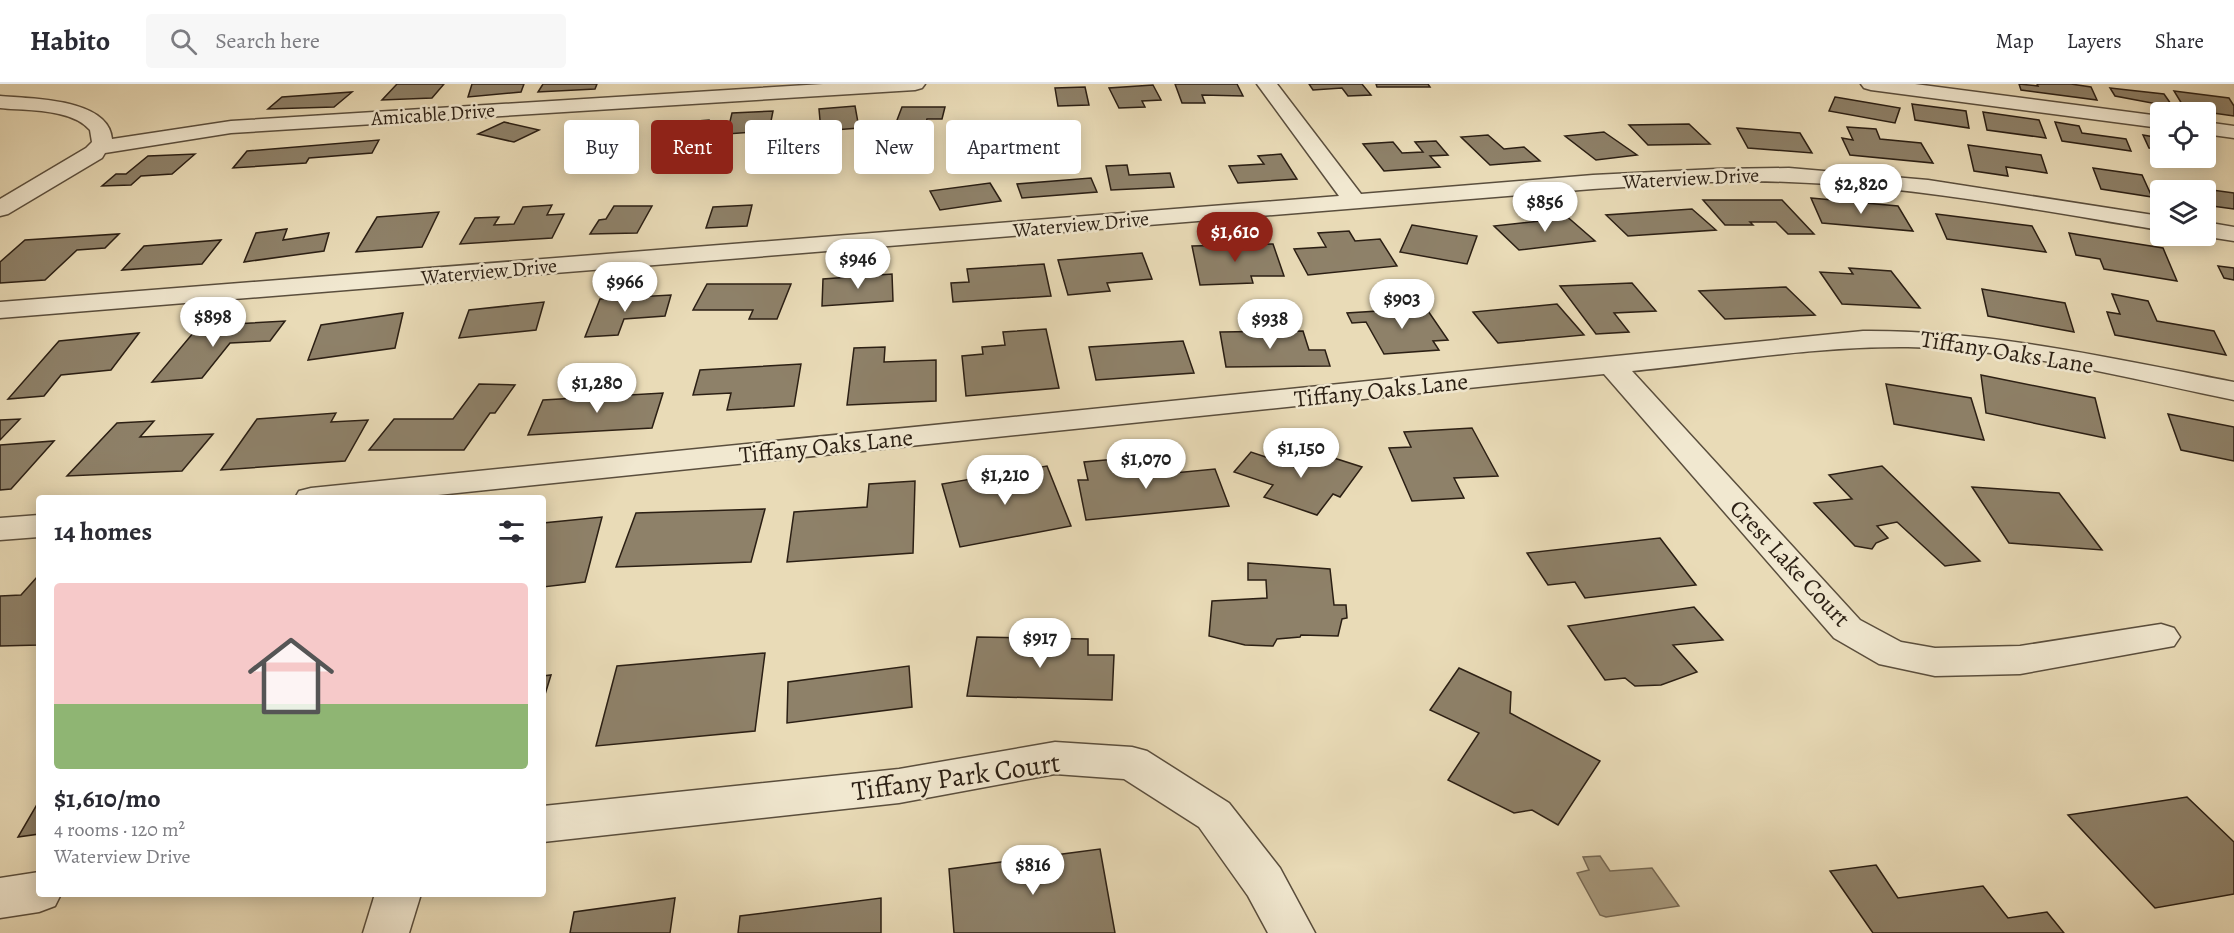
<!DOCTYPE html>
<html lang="en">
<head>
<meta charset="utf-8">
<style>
	:root { --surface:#fff; --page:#f7f7f7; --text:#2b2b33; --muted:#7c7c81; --line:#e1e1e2; --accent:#8f2418 }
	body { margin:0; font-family:Alegreya,serif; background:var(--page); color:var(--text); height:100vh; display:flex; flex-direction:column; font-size:22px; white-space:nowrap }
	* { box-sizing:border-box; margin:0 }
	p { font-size:20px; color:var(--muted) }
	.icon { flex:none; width:33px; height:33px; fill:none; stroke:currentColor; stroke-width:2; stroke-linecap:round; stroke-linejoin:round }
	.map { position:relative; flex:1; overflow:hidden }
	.sheet { position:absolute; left:36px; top:411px; width:510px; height:402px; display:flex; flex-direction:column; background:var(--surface); border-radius:6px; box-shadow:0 3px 15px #0003 }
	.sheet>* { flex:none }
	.banner { position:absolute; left:564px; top:36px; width:570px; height:54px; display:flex; gap:12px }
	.buttons { position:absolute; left:2150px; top:18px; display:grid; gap:12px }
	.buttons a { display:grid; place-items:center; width:66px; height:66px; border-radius:6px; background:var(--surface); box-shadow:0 3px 15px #0003; font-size:30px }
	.price { position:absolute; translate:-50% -51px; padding:0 14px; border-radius:21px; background:#fff; color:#222; font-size:20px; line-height:39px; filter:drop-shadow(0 2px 3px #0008) }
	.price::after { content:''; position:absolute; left:50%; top:36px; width:18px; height:14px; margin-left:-9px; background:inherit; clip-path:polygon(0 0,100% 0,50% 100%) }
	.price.on { background:var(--accent); color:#fff }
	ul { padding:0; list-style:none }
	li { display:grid; align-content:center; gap:12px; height:318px; padding:0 18px }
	li span { display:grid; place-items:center; height:186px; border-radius:6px; color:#555 }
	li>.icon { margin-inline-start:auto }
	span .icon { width:108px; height:108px; fill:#fffc; stroke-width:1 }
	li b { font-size:26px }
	h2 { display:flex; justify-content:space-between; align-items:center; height:72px; padding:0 18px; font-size:26px }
	.pill { padding:0 21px; border-radius:6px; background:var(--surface); box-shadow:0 3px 15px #0003; font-size:21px; line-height:54px }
	.pill.on { background:var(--accent); color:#fff }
	header { display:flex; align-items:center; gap:36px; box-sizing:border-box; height:84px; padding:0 30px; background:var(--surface); border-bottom:2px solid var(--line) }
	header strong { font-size:28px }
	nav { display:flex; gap:33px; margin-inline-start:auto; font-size:21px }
	.search { width:420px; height:54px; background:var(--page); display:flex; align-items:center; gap:15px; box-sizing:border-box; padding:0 21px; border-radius:6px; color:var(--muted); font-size:22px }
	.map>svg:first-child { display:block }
	.water { fill:#a89b80; stroke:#766955; stroke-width:1.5 }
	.building { fill:#8e8169; stroke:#2b1f14; stroke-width:1.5 }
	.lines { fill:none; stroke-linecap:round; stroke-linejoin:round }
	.street-casing { stroke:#5a4e3d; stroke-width:3 }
	.street { fill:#f1e8d0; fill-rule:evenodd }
	.labels { text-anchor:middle; stroke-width:5; stroke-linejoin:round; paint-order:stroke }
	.far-street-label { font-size:20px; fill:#2b1f14; stroke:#f1e8d0 }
	.street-label { font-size:24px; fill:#2b1f14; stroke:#f1e8d0 }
	.near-street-label { font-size:28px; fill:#2b1f14; stroke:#f1e8d0 }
</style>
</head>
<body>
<header>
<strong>Habito</strong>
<div class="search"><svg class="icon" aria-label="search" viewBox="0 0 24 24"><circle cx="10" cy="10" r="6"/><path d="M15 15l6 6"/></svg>Search here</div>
<nav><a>Map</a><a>Layers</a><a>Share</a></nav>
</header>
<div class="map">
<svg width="2234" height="849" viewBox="0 0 2234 849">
	<rect width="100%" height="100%" fill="#e9dbb7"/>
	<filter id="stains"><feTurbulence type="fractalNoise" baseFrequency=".00333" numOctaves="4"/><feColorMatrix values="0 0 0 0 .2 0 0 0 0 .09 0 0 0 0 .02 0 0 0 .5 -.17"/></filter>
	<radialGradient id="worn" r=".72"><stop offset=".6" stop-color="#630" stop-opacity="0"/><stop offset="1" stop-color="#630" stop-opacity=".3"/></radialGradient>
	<path class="water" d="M1600,772L1610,787L1652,784L1679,822L1606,833L1600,831L1577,789L1589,786L1583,773Z"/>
	<g class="building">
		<path d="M397,0H444L432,14L382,16Z"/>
		<path d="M472,0H524L521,8L468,13Z"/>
		<path d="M543,0H597L595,5L538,8Z"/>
		<path d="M1175,0H1237L1243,12L1202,11L1205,19H1182Z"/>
		<path d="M1309,0H1362L1371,11L1348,12L1342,4L1313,6Z"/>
		<path d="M1376,0H1428L1430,3H1377Z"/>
		<path d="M2019,0L2038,2L2037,0H2071L2091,3L2097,16L2021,6Z"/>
		<path d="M1153,1L1161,16L1142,17L1145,23L1119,24L1109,4Z"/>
		<path d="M1085,3L1089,21L1058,22L1055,4Z"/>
		<path d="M2110,4L2164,10L2173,23L2115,12Z"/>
		<path d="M2174,7L2229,14L2234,22V32L2185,25Z"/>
		<path d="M352,8L334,23L268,25L282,13Z"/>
		<path d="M1835,13L1900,24L1895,39L1829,27Z"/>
		<path d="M1912,20L1966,27L1969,44L1915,36Z"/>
		<path d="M855,22L859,44L821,47L819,25Z"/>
		<path d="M902,23H945L942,35H927L924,44H894Z"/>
		<path d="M773,27L770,42L754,43L753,48L727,50L732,29Z"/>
		<path d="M1983,28L2039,36L2046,54L1987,46Z"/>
		<path d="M709,36L707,52L655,56L658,40Z"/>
		<path d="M623,37L619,51L575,54L580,40Z"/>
		<path d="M504,38L539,46L514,58L478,50Z"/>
		<path d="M2055,38L2079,42L2082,49L2126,55L2131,67L2062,57Z"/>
		<path d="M1689,40L1710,60L1648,61L1629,41Z"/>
		<path d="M1847,43L1876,45L1880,55L1921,59L1933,79L1850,71L1842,54L1853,56Z"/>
		<path d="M1737,44L1800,49L1812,69L1748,64Z"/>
		<path d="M1604,48L1637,71L1596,76L1565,52Z"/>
		<path d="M1488,51L1504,65L1524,63L1540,77L1490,81L1461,53Z"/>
		<path d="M2143,51L2160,54V65L2149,64Z"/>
		<path d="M379,56L372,69L309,74L306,79L233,84L247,67Z"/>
		<path d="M1436,57L1448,71L1430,72L1440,83L1384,87L1363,60L1393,58L1402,69L1423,68L1415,58Z"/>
		<path d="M1968,61L2041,71L2047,89L2006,83L2008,92L1974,87Z"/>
		<path d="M195,70L172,90L141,92L131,101L102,102L116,90H126L148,72Z"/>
		<path d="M1281,70L1297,95L1238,99L1229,82L1264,80L1258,72Z"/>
		<path d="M1127,81L1129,91L1170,89L1174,103L1111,106L1106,82Z"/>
		<path d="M2093,84L2142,91L2152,113L2101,105Z"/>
		<path d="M1091,94L1097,108L1022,114L1017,100Z"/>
		<path d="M990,99L1001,117L940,126L930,107Z"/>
		<path d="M2190,103L2234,109V125L2205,121V106H2192Z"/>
		<path d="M1811,114L1898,122L1913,147L1822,139Z"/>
		<path d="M1703,116H1782L1814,150H1788L1776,138H1750L1753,141H1725Z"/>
		<path d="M552,121L547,131L564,130L552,154L460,160L475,134L499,133L494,141L514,140L523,123Z"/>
		<path d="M752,121L747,142L706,144L713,123Z"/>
		<path d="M614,122H652L637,149L590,150L599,136L606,135Z"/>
		<path d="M1692,125L1716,146L1628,152L1606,131Z"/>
		<path d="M439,128L422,163L356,168L377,133Z"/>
		<path d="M1564,130L1595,157L1519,166L1494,142L1541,137L1536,133Z"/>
		<path d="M1936,130L2032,142L2046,168L1947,155Z"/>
		<path d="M1412,141L1477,152L1467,180L1400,168Z"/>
		<path d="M287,145L283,156L329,149L324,167L244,178L256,149Z"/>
		<path d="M1349,147L1355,157L1380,155L1397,182L1308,191L1294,165L1326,163L1318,149Z"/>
		<path d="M2069,149L2163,164L2177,197L2104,185L2100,175L2076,171Z"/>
		<path d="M119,150L105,164L77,166L45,196L0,199V178L25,156Z"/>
		<path d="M221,156L202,180L122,186L144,162Z"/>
		<path d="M1273,160L1284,192H1251L1253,199L1200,201L1192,162Z"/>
		<path d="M1142,169L1152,195L1107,199L1110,207L1068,211L1058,176Z"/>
		<path d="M1044,180L1051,212L953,218L951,199L969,198L967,185Z"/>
		<path d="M2218,182L2234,184V196L2224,194Z"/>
		<path d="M1849,184L1891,187L1920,224L1842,220L1820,188L1853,190Z"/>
		<path d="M892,190L893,217L822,222L823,195Z"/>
		<path d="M1632,199L1656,227L1614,229L1629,248L1596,250L1560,202Z"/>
		<path d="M707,200H791L777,235H749L753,226H693Z"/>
		<path d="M1786,203L1815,231L1725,235L1699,207Z"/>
		<path d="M1982,205L2065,219L2074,248L1988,232Z"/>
		<path d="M2112,210L2148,217L2157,237L2214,247L2226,271L2115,251L2107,228L2120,230Z"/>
		<path d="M671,211L665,232L624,235L618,251L585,253L600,215Z"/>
		<path d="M544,218L536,246L459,254L469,226Z"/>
		<path d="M1557,220L1584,251L1498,259L1473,228Z"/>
		<path d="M1426,224L1448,256L1433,257L1439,266L1384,270L1366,238L1352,239L1347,229Z"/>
		<path d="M403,229L395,264L308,276L321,241Z"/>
		<path d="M285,237L270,257L230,259L202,294L152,298L199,242Z"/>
		<path d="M1046,245L1059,304L966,312L962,272L983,270L982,263L1005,261L1003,248Z"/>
		<path d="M1303,247L1309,266H1325L1330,282L1226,283L1220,248Z"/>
		<path d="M139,249L111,286L61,291L44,312L8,315L59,257Z"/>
		<path d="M1183,257L1194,289L1096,296L1089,263Z"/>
		<path d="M885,263L884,278L936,276V317L847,321L854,264Z"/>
		<path d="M801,280L794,322L727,326L731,309L693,311L700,286Z"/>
		<path d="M1981,291L2095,314L2105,354L1986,329Z"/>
		<path d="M479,300L515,301L495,329H490L464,366H369L394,335H453Z"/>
		<path d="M1886,300L1971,314L1984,356L1894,340Z"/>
		<path d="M663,309L652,344L528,351L543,316Z"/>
		<path d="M336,329L331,338L368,336L345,377L221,386L257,335Z"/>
		<path d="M2168,330L2234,343V377L2181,366Z"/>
		<path d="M20,335L0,356V336Z"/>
		<path d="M154,337L140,353L213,350L182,387L67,392L117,339Z"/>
		<path d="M1472,344L1498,392L1454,394L1464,414L1412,417L1389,364L1411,363L1404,348Z"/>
		<path d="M54,357L11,405L0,406V361Z"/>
		<path d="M1312,367L1362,383L1340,413L1333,410L1317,431L1264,413L1273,401L1234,388L1251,368L1298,384Z"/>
		<path d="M1138,373L1143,392L1215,385L1229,422L1086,436L1078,396H1088L1084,378Z"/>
		<path d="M1047,382L1071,442L960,463L942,400Z"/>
		<path d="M1882,382L1980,477L1945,482L1897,438L1877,442L1888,454L1876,459L1872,465L1855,462L1814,419L1852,415L1829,391Z"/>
		<path d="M915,397L913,469L787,478L794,428L867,423L869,400Z"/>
		<path d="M1972,403L2059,409L2102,466L2009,459Z"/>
		<path d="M765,425L751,478L616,483L636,429Z"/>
		<path d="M602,433L585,498L543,503V439Z"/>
		<path d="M1660,454L1696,501L1585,514L1575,498L1548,501L1527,469Z"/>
		<path d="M1248,479L1330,485L1334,521H1346L1347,534L1342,535L1338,552L1301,551L1300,553L1277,555L1273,562L1245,561L1209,552L1212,517L1267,514L1266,496H1248Z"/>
		<path d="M38,492L39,561L0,562V512L21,511Z"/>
		<path d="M1694,523L1723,556L1673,561L1697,588L1661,601L1635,602L1625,594L1605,596L1568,542Z"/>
		<path d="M977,553L1088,555V571H1114L1112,616L967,612Z"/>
		<path d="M765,569L755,647L596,662L617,582Z"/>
		<path d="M909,582L912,623L787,639L788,598Z"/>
		<path d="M1459,584L1511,608L1510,629L1600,677L1558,741L1532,726L1514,729L1448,696L1479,649L1430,626Z"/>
		<path d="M551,591L543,617V592Z"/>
		<path d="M2187,713L2234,758V810L2155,824L2068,731Z"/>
		<path d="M39,717V750L18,753Z"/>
		<path d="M1100,765L1115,849H954L949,785Z"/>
		<path d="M1876,781L1898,814L1983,802L2008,834L2047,828L2064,849H1873L1830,787Z"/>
		<path d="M675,814L670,849H570L574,828Z"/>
		<path d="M881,814V849H738L740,832Z"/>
	</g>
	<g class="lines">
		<defs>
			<g id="street">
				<path d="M823,0H925L922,4L915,6L231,49L105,69L102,74L8,130L0,132V115L86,64L92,58L90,46C71,24 27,27 0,24V12C31,15 109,14 112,55L231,37Z"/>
				<path d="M1257,0H1277L1361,110L1593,91L1716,85L1789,84L1928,96L2160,132V146C2037,126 1914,102 1789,98C1724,95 1658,101 1593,105L0,234V218L1339,112Z"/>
				<path d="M1861,0H1915L2160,32V44L1871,6L1864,4Z"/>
				<path d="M2205,38L2234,42V54L2205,50Z"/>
				<path d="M2205,138L2234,143V157L2202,152H2205Z"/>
				<path d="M1863,247C1989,246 2111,274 2234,298V316C2127,294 2018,265 1908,263C1817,262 1723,278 1632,287L1860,536L1901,558L1935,564L2020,562L2161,540L2174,544L2180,553L2174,562L2020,590L1935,592L1879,580L1834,554L1604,290L409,414H295L299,407L311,404Z"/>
				<path d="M39,431V453L0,456V434Z"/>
				<path d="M1055,658L1132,663L1147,667L1229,719L1280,784L1315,849H1268L1248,812L1199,743L1124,695L1055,690L899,719L543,758V722L899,685Z"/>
				<path d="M39,788V810H61L55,822L39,828L0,834V794Z"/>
				<path d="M375,810H421L409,849H363Z"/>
			</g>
		</defs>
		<use href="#street" class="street-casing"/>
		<use href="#street" class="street"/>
	</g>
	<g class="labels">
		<g class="far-street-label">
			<text transform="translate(433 30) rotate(-4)" y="7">Amicable Drive</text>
			<text transform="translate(1691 94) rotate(-3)" y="7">Waterview Drive</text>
			<text transform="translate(1081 140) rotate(-5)" y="7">Waterview Drive</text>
			<text transform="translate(489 187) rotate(-5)" y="7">Waterview Drive</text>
		</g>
		<g class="street-label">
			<text transform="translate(2007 268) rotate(9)" y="8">Tiffany Oaks Lane</text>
			<text transform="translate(1381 306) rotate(-6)" y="8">Tiffany Oaks Lane</text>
			<text transform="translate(826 362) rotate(-6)" y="8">Tiffany Oaks Lane</text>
			<text transform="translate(1790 479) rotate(47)" y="8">Crest Lake Court</text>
		</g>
		<g class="near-street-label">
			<text transform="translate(956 692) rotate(-8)" y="10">Tiffany Park Court</text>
		</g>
	</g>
	<rect width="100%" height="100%" filter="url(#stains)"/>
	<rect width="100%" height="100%" fill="url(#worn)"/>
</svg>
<div class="buttons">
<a><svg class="icon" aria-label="locate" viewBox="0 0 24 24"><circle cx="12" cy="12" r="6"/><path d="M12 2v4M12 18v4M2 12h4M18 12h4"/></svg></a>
<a><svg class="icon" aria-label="layers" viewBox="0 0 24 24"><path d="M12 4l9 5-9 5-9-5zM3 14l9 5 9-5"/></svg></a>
</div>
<b class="price" style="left:1861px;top:131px">$2,820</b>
<b class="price" style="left:1545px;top:149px">$856</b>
<b class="price on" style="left:1235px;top:179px">$1,610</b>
<b class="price" style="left:858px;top:206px">$946</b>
<b class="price" style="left:625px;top:229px">$966</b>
<b class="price" style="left:1402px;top:246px">$903</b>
<b class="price" style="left:213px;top:264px">$898</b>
<b class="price" style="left:1270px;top:266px">$938</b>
<b class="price" style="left:597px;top:330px">$1,280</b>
<b class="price" style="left:1301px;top:395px">$1,150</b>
<b class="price" style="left:1146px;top:406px">$1,070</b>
<b class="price" style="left:1005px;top:422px">$1,210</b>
<b class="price" style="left:1040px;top:585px">$917</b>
<b class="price" style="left:1033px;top:812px">$816</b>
<div class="banner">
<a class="pill">Buy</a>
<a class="pill on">Rent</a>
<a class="pill">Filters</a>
<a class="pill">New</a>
<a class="pill">Apartment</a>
</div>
<section class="sheet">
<h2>14 homes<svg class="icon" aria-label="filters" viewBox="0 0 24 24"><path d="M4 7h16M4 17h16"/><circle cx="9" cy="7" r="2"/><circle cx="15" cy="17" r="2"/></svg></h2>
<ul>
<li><span style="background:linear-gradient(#f6c9c9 65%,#8fb573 0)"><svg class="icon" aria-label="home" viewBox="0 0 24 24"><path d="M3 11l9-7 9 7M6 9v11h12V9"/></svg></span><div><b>$1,610/mo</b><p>4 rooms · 120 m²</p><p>Waterview Drive</p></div></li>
</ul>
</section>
</div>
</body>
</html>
